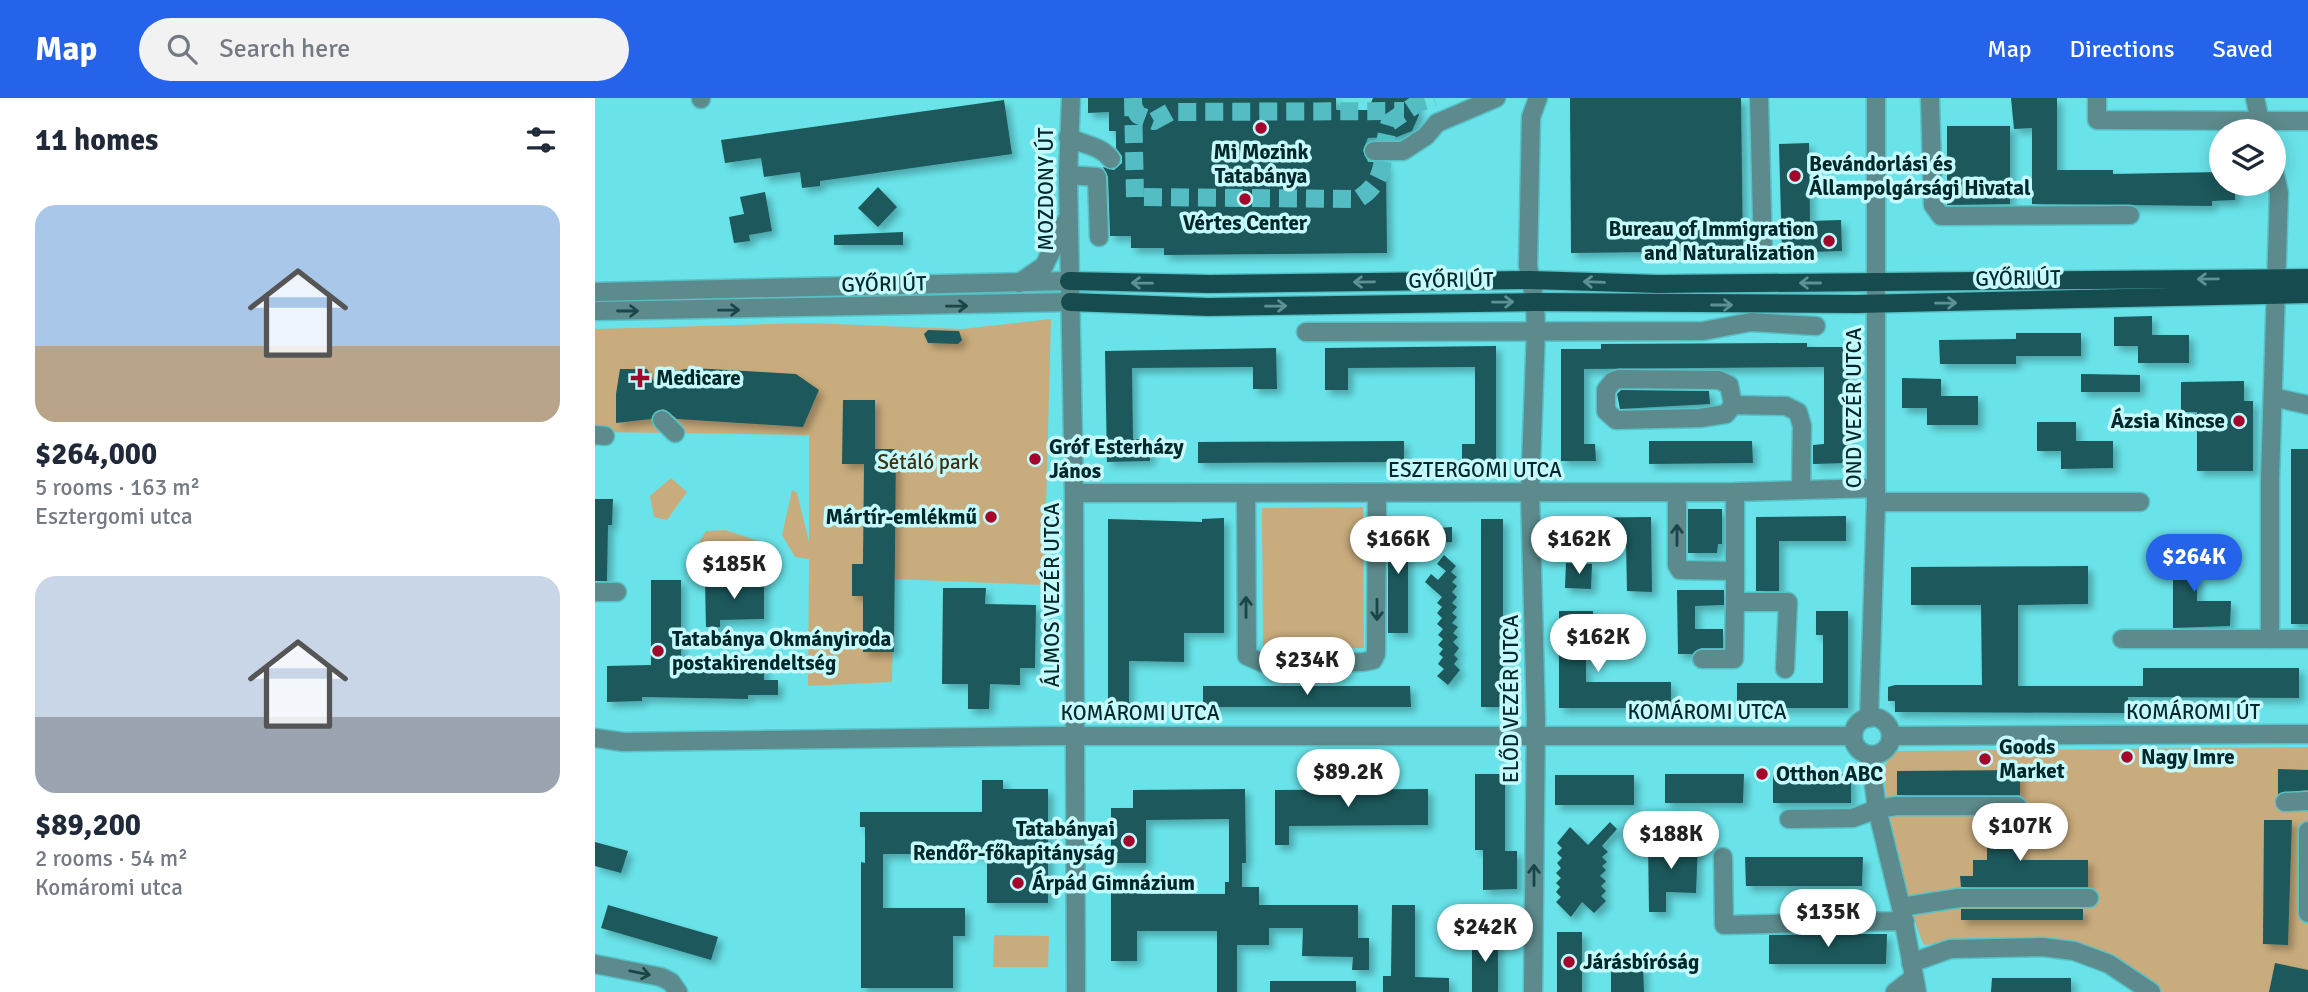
<!DOCTYPE html>
<html lang="en">
<head>
<meta charset="utf-8">
<style>
	:root { --surface:#fff; --page:#f2f2f3; --text:#1f2937; --muted:#747a83; --accent:#2563eb }
	body { margin:0; font-family:Signika,sans-serif; background:var(--page); color:var(--text); height:100vh; display:flex; flex-direction:column; font-size:26px; white-space:nowrap }
	* { box-sizing:border-box; margin:0 }
	p { font-size:23px; color:var(--muted) }
	.icon { flex:none; width:38px; height:38px; fill:none; stroke:currentColor; stroke-width:2; stroke-linecap:round; stroke-linejoin:round }
	.map { position:relative; flex:1; overflow:hidden }
	.sheet { display:flex; flex-direction:column; background:var(--surface); width:595px }
	.sheet>* { flex:none }
	.buttons { position:absolute; left:1614px; top:21px; display:grid; gap:14px }
	.buttons a { display:grid; place-items:center; width:77px; height:77px; border-radius:50%; background:var(--surface); box-shadow:0 4px 18px #0003; font-size:35px }
	.price { position:absolute; translate:-50% -60px; padding:0 16px; border-radius:24px; background:#fff; color:#222; font-size:23px; line-height:46px; filter:drop-shadow(0 2px 4px #0008) }
	.price::after { content:''; position:absolute; left:50%; top:42px; width:21px; height:16px; margin-left:-10px; background:inherit; clip-path:polygon(0 0,100% 0,50% 100%) }
	.price.selected { background:var(--accent); color:#fff }
	ul { padding:0; list-style:none }
	li { display:grid; align-content:center; gap:14px; height:371px; padding:0 35px }
	li span { display:grid; place-items:center; height:217px; border-radius:21px; color:#555 }
	li>.icon { margin-inline-start:auto }
	span .icon { width:126px; height:126px; fill:#fffc; stroke-width:1 }
	li b { font-size:30px }
	h2 { display:flex; justify-content:space-between; align-items:center; height:84px; padding:0 35px; font-size:30px }
	header { display:flex; align-items:center; gap:42px; box-sizing:border-box; height:98px; padding:0 35px; background:var(--accent); color:#fff }
	header strong { font-size:33px }
	nav { display:flex; gap:38px; margin-inline-start:auto; font-size:24px }
	.search { width:490px; height:63px; background:var(--page); display:flex; align-items:center; gap:18px; box-sizing:border-box; padding:0 24px; border-radius:38px; color:var(--muted); font-size:26px }
	main { display:flex; flex:1; min-height:0 }
	.map>svg:first-child { display:block }
	.green { fill:#c9ac7d }
	.building { fill:#1c595b; filter:url(#shadow) }
	.lines { fill:none; stroke-linecap:round; stroke-linejoin:round }
	.minor-tunnel { stroke:#54bdc3; stroke-width:18; stroke-dasharray:18 9; stroke-linecap:butt }
	.minor-casing { stroke:#56c1c6; stroke-width:21 }
	.major-casing { stroke:#56c1c6; stroke-width:21 }
	.minor { stroke:#5d8a8c; stroke-width:18 }
	.major { stroke:#164c4f; stroke-width:18 }
	.oneway { stroke:#5c9294 }
	.oneway2 { stroke:#1c4547 }
	.poi-dot { fill:#a4062b; stroke:#c4fafc; stroke-width:2.5 }
	.labels { text-anchor:middle; stroke-width:7; stroke-linejoin:round; paint-order:stroke }
	.poi-label { font-size:21px; font-weight:bold; fill:#002729; stroke:#c4fafc; text-anchor:start }
	.street-label { font-size:21px; fill:#002729; stroke:#c4fafc }
	.park-label { font-size:21px; fill:#412f10; stroke:#c4fafc }
</style>
</head>
<body>
<header>
<strong>Map</strong>
<div class="search"><svg class="icon" aria-label="search" viewBox="0 0 24 24"><circle cx="10" cy="10" r="6"/><path d="M15 15l6 6"/></svg>Search here</div>
<nav><a>Map</a><a>Directions</a><a>Saved</a></nav>
</header>
<main>
<section class="sheet">
<h2>11 homes<svg class="icon" aria-label="filters" viewBox="0 0 24 24"><path d="M4 7h16M4 17h16"/><circle cx="9" cy="7" r="2"/><circle cx="15" cy="17" r="2"/></svg></h2>
<ul>
<li><span style="background:linear-gradient(#a9c7e8 65%,#b9a48a 0)"><svg class="icon" aria-label="home" viewBox="0 0 24 24"><path d="M3 11l9-7 9 7M6 9v11h12V9"/></svg></span><div><b>$264,000</b><p>5 rooms · 163 m²</p><p>Esztergomi utca</p></div></li>
<li><span style="background:linear-gradient(#c9d6e8 65%,#9aa5b1 0)"><svg class="icon" aria-label="home" viewBox="0 0 24 24"><path d="M3 11l9-7 9 7M6 9v11h12V9"/></svg></span><div><b>$89,200</b><p>2 rooms · 54 m²</p><p>Komáromi utca</p></div></li>
</ul>
</section>
<div class="map">
<svg width="1713" height="894" viewBox="0 0 1713 894">
	<defs>
		<filter id="shadow"><feDropShadow dx="5" dy="5" stdDeviation="3.5" flood-color="#0004"/></filter>
	</defs>
	<rect width="100%" height="100%" fill="#69e3e9"/>
	<g class="green">
		<path d="M456,221L449,487L299,481L297,584L213,588L214,461L200,459L187,437L197,392L202,395L214,444V337L0,334V231L213,225L367,231Z"/>
		<path d="M76,380L92,394L72,422L59,419L55,398Z"/>
		<path d="M768,409L769,550L668,551L667,410Z"/>
		<path d="M130,432L167,444L174,458L95,459L111,433Z"/>
		<path d="M1713,649V894H1566L1507,855L1484,846L1357,844L1329,847C1315,816 1287,705 1290,672C1290,664 1294,658 1299,653Z"/>
		<path d="M399,837L454,838L453,869H398Z"/>
	</g>
	<g class="building">
		<path d="M493,0H741V12H773L778,0H819L824,17L817,33L802,39L773,40L768,52L773,64H791L792,155L569,157V150H536V138H515L513,79L508,69L519,72L527,65V58L521,50V33H514V14L493,15Z"/>
		<path d="M975,0H1146L1148,153L976,155Z"/>
		<path d="M1416,0H1462V72H1518V76L1626,74V86H1640V102L1617,103V108L1437,106V30L1419,31Z"/>
		<path d="M409,2L417,56L225,83V88L207,90L205,74L169,79L166,60L130,65L126,42Z"/>
		<path d="M1352,28H1415V106L1352,107Z"/>
		<path d="M1214,45L1215,123L1246,122L1247,153L1187,155L1184,46Z"/>
		<path d="M283,89L302,109L283,129L263,110Z"/>
		<path d="M170,94L177,133L154,137L155,143L139,145L134,119L149,116L145,99Z"/>
		<path d="M308,134V147H239V137Z"/>
		<path d="M1557,218V237H1594V265H1543V248H1519V219Z"/>
		<path d="M333,232L364,233L367,242L363,246L333,245L329,236Z"/>
		<path d="M1421,235H1486V258H1421V266H1345L1344,242L1421,241Z"/>
		<path d="M1212,245V249H1253V365L1218,366V347L1229,346V269L989,271V346H1000L1001,363H966V251H1006V246Z"/>
		<path d="M901,248V363H867V346H880V269L753,270V292H730V250Z"/>
		<path d="M681,250L682,291H658V269L537,270L538,341H555V363L512,364L510,253Z"/>
		<path d="M97,270L201,276L224,292L208,329L82,321L69,311L60,314L56,321L21,325V296L25,271H52L60,286L68,275Z"/>
		<path d="M1486,276L1545,277V294H1486Z"/>
		<path d="M1307,280L1346,281V298H1383V327H1332V310H1307Z"/>
		<path d="M1649,283V303H1658V373H1602V314H1586V284Z"/>
		<path d="M1026,292L1114,293L1115,306L1025,311L1022,296Z"/>
		<path d="M248,302H280V351H301L299,554H268V498H257V466H268L269,366H247Z"/>
		<path d="M1442,324H1481V343H1518V370L1466,371V353H1442Z"/>
		<path d="M809,343V364L603,365V344Z"/>
		<path d="M1054,343H1157L1158,365L1054,366Z"/>
		<rect x="1696" y="351" width="17" height="175"/>
		<path d="M0,401H18L17,427H13L12,483H0Z"/>
		<path d="M1093,411H1127V446H1123L1122,455H1093Z"/>
		<path d="M1251,418V443H1184V493H1161V419Z"/>
		<path d="M1056,419L1057,494L1032,493L1031,442L965,443L964,420Z"/>
		<path d="M629,420V535H589V564L534,563V610H513V421L607,424V421Z"/>
		<rect x="793" y="421" width="20" height="114"/>
		<rect x="886" y="421" width="22" height="188"/>
		<path d="M857,429V444L842,445V430Z"/>
		<path d="M1578,446H1603L1602,503H1636L1635,528L1578,530Z"/>
		<path d="M849,457L861,468L856,474L862,479L857,484L862,488L857,494L862,499L857,505L862,509L857,515L862,519L857,525L863,529L858,535L863,539L858,544L864,550L859,557L863,561L859,566L865,572L853,587L842,578L849,571L843,566L848,559L844,556L848,551L843,547L848,541L843,537L848,531L842,526L847,520L842,515L847,509L842,505L847,499L830,484L836,476L843,482L851,473L842,466Z"/>
		<path d="M971,465L997,466L996,491L970,490Z"/>
		<path d="M1493,468V506L1423,507V588H1548V570H1704V600L1533,599L1532,615L1300,614V603H1293V589L1300,587H1387L1386,507H1316V469Z"/>
		<path d="M56,482H86V569L169,568V582H183V597H153V601L47,599V603L12,604V568L56,567Z"/>
		<path d="M169,482V521L125,522V529H111L110,483Z"/>
		<path d="M348,490H391L390,506L441,507L440,570H425V587L395,586L394,611H373V586H347Z"/>
		<path d="M1082,492H1129V507L1100,508V531H1128V550H1106L1097,556H1083Z"/>
		<path d="M964,513H998V539H991V584H1076V610H964Z"/>
		<path d="M1221,513H1253V610H1142V585H1228V537H1221Z"/>
		<path d="M608,588H815L816,609H608Z"/>
		<path d="M1683,671L1713,672V692L1683,696Z"/>
		<path d="M1425,672V697H1302V673Z"/>
		<path d="M880,676H910V753H922V791L888,792V752H880Z"/>
		<path d="M1070,676H1149L1148,705H1070Z"/>
		<rect x="1178" y="676" width="78" height="29"/>
		<rect x="960" y="677" width="79" height="30"/>
		<path d="M387,682H408V691H453V805H392V756H288V810H370V838H358V890H266V764L270,765V729H265V714H387Z"/>
		<path d="M650,691L651,765H647V789H664V807H763V840H774V872H757L758,859L707,858L708,830H674V847H642V894H622V833H542V863H516V789H542V796H630V784H634V721L551,722V765H516V710H538V692Z"/>
		<path d="M833,691V727L694,728V747H680V692Z"/>
		<path d="M1392,719H1425V762H1493V789H1366L1365,778H1378V762H1392Z"/>
		<path d="M1669,722H1697L1693,847L1668,846Z"/>
		<path d="M1015,724L1022,731L1007,748L1013,754L1007,759L1012,764L1007,768L1011,772L1005,778L1011,783L1006,788L1011,793L1006,798L1011,803L999,815L987,804L976,819L961,804L966,799L961,794L965,789L961,785L966,780L961,775L966,770L962,765L967,760L962,755L967,750L962,745L975,729L993,747Z"/>
		<path d="M1053,742L1103,745L1101,795L1071,794V814H1054Z"/>
		<path d="M0,744L33,753L26,775L0,768Z"/>
		<path d="M1150,759H1268L1267,788H1151Z"/>
		<path d="M13,807L123,839L116,862L6,830Z"/>
		<path d="M797,807H820V879L854,880V894H788V878H796Z"/>
		<rect x="1366" y="811" width="122" height="11"/>
		<rect x="962" y="834" width="25" height="60"/>
		<path d="M1254,836H1292L1291,866H1174V837Z"/>
		<rect x="877" y="837" width="26" height="57"/>
		<path d="M1680,865L1713,872V894H1674Z"/>
		<path d="M1048,867L1049,894H1016V868Z"/>
		<path d="M1397,880H1476V894H1396Z"/>
		<rect x="675" y="883" width="86" height="11"/>
	</g>
	<g class="lines">
		<g class="minor-tunnel">
			<path d="M538,0L540,99L763,101C796,80 784,56 795,24L823,5L839,0"/>
			<path d="M538,8L543,17L559,23L575,14L809,13"/>
		</g>
		<defs>
			<g id="minor">
				<path d="M106,0V1"/>
				<path d="M476,0L473,77L479,395L481,894"/>
				<path d="M1164,0L1168,155"/>
				<path d="M1335,0L1338,107L1346,118L1535,117"/>
				<path d="M1502,0V22L1713,23"/>
				<path d="M1660,0L1667,33"/>
				<path d="M473,39C488,47 505,47 516,61"/>
				<path d="M779,53H808L831,38L842,25L901,0"/>
				<path d="M473,77L502,79L504,139"/>
				<path d="M424,185L449,168L471,123"/>
				<path d="M0,194L474,183"/>
				<path d="M0,213L475,204"/>
				<path d="M711,234L1108,233L1156,224L1221,228"/>
				<path d="M1024,281L1124,282L1134,287L1138,307L1131,316L1105,320L1021,322L1011,313V292L1018,283Z"/>
				<path d="M1678,299L1713,307"/>
				<path d="M1138,307L1191,308L1203,314L1207,328L1206,392"/>
				<path d="M67,322L80,335"/>
				<path d="M0,337L10,338"/>
				<path d="M1140,394V504H1193L1190,571"/>
				<path d="M479,395L1140,394L1280,390"/>
				<path d="M651,395L652,558L668,565L768,564L778,562L781,556L782,395"/>
				<path d="M1082,395V467L1085,472L1140,473"/>
				<path d="M1281,404H1545"/>
				<path d="M0,494H22"/>
				<path d="M1527,541H1713"/>
				<path d="M1675,541V381L1684,95L1678,68"/>
				<path d="M1107,561H1139L1140,504"/>
				<circle cx="1277" cy="638" r="19"/>
				<path d="M1274,620L1281,404V0"/>
				<path d="M1296,638L1713,636"/>
				<path d="M0,640L28,644L458,638H1258"/>
				<path d="M1275,657L1282,711L1306,809L1322,894"/>
				<path d="M1690,704L1713,703"/>
				<path d="M1194,721L1258,720L1282,711L1301,708H1422"/>
				<path d="M1713,733V815"/>
				<path d="M1128,759L1129,827L1310,823"/>
				<path d="M1306,809L1364,800H1494"/>
				<path d="M1316,865L1355,851L1447,849L1479,853L1514,866L1556,894"/>
				<path d="M0,866L66,879L76,884L83,894"/>
				<path d="M938,894L941,621L935,395L941,231L940,204L933,168L936,19L943,0"/>
				<path d="M1300,894L1318,880"/>
			</g>
			<g id="major">
				<path d="M474,183L615,186L935,182L1063,186L1713,180"/>
				<path d="M475,204L613,209L940,204L1262,206L1713,196"/>
			</g>
		</defs>
		<use href="#minor" class="minor-casing"/>
		<use href="#major" class="major-casing"/>
		<use href="#minor" class="minor"/>
		<use href="#major" class="major"/>
	</g>
	<defs><path id="oneway-shaft" d="M-6 0H5M1.5-3L5.5 0L1.5 3" fill="none" stroke-width="1.6" stroke-linecap="round" stroke-linejoin="round" transform="scale(1.75)"/></defs>
	<g class="oneway">
		<use href="#oneway-shaft" transform="translate(1613 181) rotate(179)"/>
		<use href="#oneway-shaft" transform="translate(769 184) rotate(179)"/>
		<use href="#oneway-shaft" transform="translate(999 184) rotate(-178)"/>
		<use href="#oneway-shaft" transform="translate(547 185) rotate(-179)"/>
		<use href="#oneway-shaft" transform="translate(1215 185) rotate(180)"/>
		<use href="#oneway-shaft" transform="translate(908 204) rotate(-1)"/>
		<use href="#oneway-shaft" transform="translate(1351 205) rotate(-1)"/>
		<use href="#oneway-shaft" transform="translate(1127 207)"/>
		<use href="#oneway-shaft" transform="translate(681 208) rotate(-1)"/>
	</g>
	<g class="oneway2">
		<use href="#oneway-shaft" transform="translate(362 208) rotate(-1)"/>
		<use href="#oneway-shaft" transform="translate(134 212) rotate(-1)"/>
		<use href="#oneway-shaft" transform="translate(33 213)"/>
		<use href="#oneway-shaft" transform="translate(1082 437) rotate(-90)"/>
		<use href="#oneway-shaft" transform="translate(651 509) rotate(-90)"/>
		<use href="#oneway-shaft" transform="translate(782 512) rotate(90)"/>
		<use href="#oneway-shaft" transform="translate(939 777) rotate(-90)"/>
		<use href="#oneway-shaft" transform="translate(45 875) rotate(11)"/>
	</g>
	<g class="poi-dot">
		<circle cx="666" cy="30" r="7"/>
		<circle cx="1200" cy="78" r="7"/>
		<circle cx="650" cy="101" r="7"/>
		<circle cx="1234" cy="143" r="7"/>
		<path d="M41.5 269.5h7v7h7v7h-7v7h-7v-7h-7v-7h7z"/>
		<circle cx="1644" cy="323" r="7"/>
		<circle cx="440" cy="361" r="7"/>
		<circle cx="396" cy="419" r="7"/>
		<circle cx="63" cy="553" r="7"/>
		<circle cx="1532" cy="659" r="7"/>
		<circle cx="1390" cy="661" r="7"/>
		<circle cx="1167" cy="676" r="7"/>
		<circle cx="534" cy="743" r="7"/>
		<circle cx="423" cy="785" r="7"/>
		<circle cx="974" cy="864" r="7"/>
	</g>
	<g class="labels">
		<g class="poi-label">
			<text x="666" y="61" text-anchor="middle">Mi Mozink<tspan x="666" dy="24">Tatabánya</tspan></text>
			<text x="1214" y="73">Bevándorlási és<tspan x="1214" dy="24">Állampolgársági Hivatal</tspan></text>
			<text x="650" y="132" text-anchor="middle">Vértes Center</text>
			<text x="1220" y="138" text-anchor="end">Bureau of Immigration<tspan x="1220" dy="24">and Naturalization</tspan></text>
			<text x="61" y="287">Medicare</text>
			<text x="1630" y="330" text-anchor="end">Ázsia Kincse</text>
			<text x="454" y="356">Gróf Esterházy<tspan x="454" dy="24">János</tspan></text>
			<text x="382" y="426" text-anchor="end">Mártír-emlékmű</text>
			<text x="77" y="548">Tatabánya Okmányiroda<tspan x="77" dy="24">postakirendeltség</tspan></text>
			<text x="1404" y="656">Goods<tspan x="1404" dy="24">Market</tspan></text>
			<text x="1546" y="666">Nagy Imre</text>
			<text x="1181" y="683">Otthon ABC</text>
			<text x="520" y="738" text-anchor="end">Tatabányai<tspan x="520" dy="24">Rendőr-főkapitányság</tspan></text>
			<text x="437" y="792">Árpád Gimnázium</text>
			<text x="988" y="871">Járásbíróság</text>
		</g>
		<g class="street-label">
			<text transform="translate(451 91) rotate(-90)" y="7">MOZDONY ÚT</text>
			<text transform="translate(1423 180) rotate(-1)" y="7">GYŐRI ÚT</text>
			<text transform="translate(856 182) rotate(-1)" y="7">GYŐRI ÚT</text>
			<text transform="translate(289 186) rotate(-1)" y="7">GYŐRI ÚT</text>
			<text transform="translate(1259 310) rotate(-90)" y="7">OND VEZÉR UTCA</text>
			<text x="880" y="379">ESZTERGOMI UTCA</text>
			<text transform="translate(457 497) rotate(-90)" y="7">ÁLMOS VEZÉR UTCA</text>
			<text transform="translate(916 601) rotate(-90)" y="7">ELŐD VEZÉR UTCA</text>
			<text x="1112" y="621">KOMÁROMI UTCA</text>
			<text x="1598" y="621">KOMÁROMI ÚT</text>
			<text x="545" y="622">KOMÁROMI UTCA</text>
		</g>
		<g class="park-label">
			<text x="333" y="371">Sétáló park</text>
		</g>
	</g>
</svg>
<div class="buttons">
<a><svg class="icon" aria-label="layers" viewBox="0 0 24 24"><path d="M12 4l9 5-9 5-9-5zM3 14l9 5 9-5"/></svg></a>
</div>
<b class="price" style="left:803px;top:478px">$166K</b>
<b class="price" style="left:984px;top:478px">$162K</b>
<b class="price selected" style="left:1599px;top:496px">$264K</b>
<b class="price" style="left:139px;top:503px">$185K</b>
<b class="price" style="left:1003px;top:576px">$162K</b>
<b class="price" style="left:712px;top:599px">$234K</b>
<b class="price" style="left:753px;top:711px">$89.2K</b>
<b class="price" style="left:1425px;top:765px">$107K</b>
<b class="price" style="left:1076px;top:773px">$188K</b>
<b class="price" style="left:1233px;top:851px">$135K</b>
<b class="price" style="left:890px;top:866px">$242K</b>
</div>
</main>
</body>
</html>
